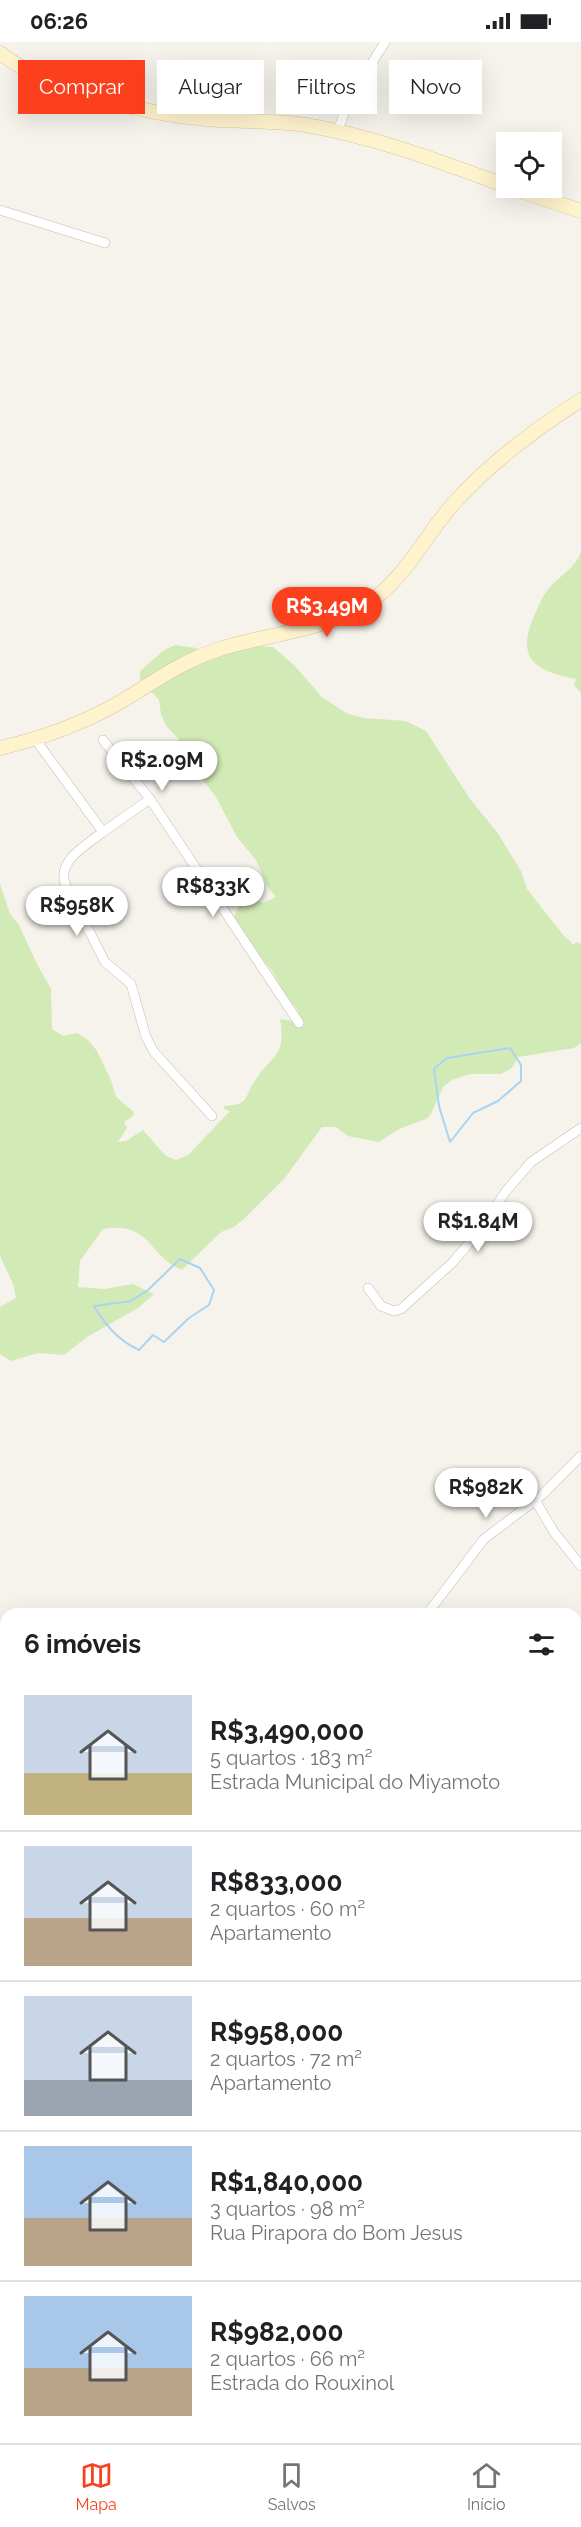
<!DOCTYPE html>
<html lang="pt">
<head>
<meta charset="utf-8">
<style>
	:root { --surface:#fff; --page:#f6f6f6; --text:#202124; --muted:#757577; --line:#e0e0e0; --accent:#fc3f1d }
	body { margin:0; font-family:Raleway,sans-serif; background:var(--page); color:var(--text); height:100vh; display:flex; flex-direction:column; font-size:22px; white-space:nowrap }
	* { box-sizing:border-box; margin:0 }
	p { font-size:20px; color:var(--muted) }
	.icon { flex:none; width:33px; height:33px; fill:none; stroke:currentColor; stroke-width:2; stroke-linecap:round; stroke-linejoin:round }
	.map { position:relative; flex:1; overflow:hidden }
	.side { position:absolute; left:0px; top:1566px; width:582px; height:836px; display:flex; flex-direction:column; background:var(--surface); border-radius:18px 18px 0 0; box-shadow:0 6px 24px #0002 }
	.side>* { flex:none }
	.guide { position:absolute; left:18px; top:18px; width:546px; height:54px; display:flex; gap:12px }
	.buttons { position:absolute; left:496px; top:90px; display:grid; gap:12px }
	.buttons a { display:grid; place-items:center; width:66px; height:66px; border-radius:0px; background:var(--surface); box-shadow:0 6px 24px #0002; font-size:30px }
	.price { position:absolute; translate:-50% -51px; padding:0 14px; border-radius:21px; background:#fff; color:#222; font-size:20px; line-height:39px; filter:drop-shadow(0 2px 3px #0008) }
	.price::after { content:''; position:absolute; left:50%; top:36px; width:18px; height:14px; margin-left:-9px; background:inherit; clip-path:polygon(0 0,100% 0,50% 100%) }
	.price.active { background:var(--accent); color:#fff }
	ul { padding:0; list-style:none }
	li { display:flex; align-items:center; gap:18px; height:150px; padding:0 24px }
	li+li { border-top:2px solid var(--line) }
	li span { display:grid; place-items:center; flex:none; width:168px; height:120px; border-radius:0px; color:#555 }
	li>.icon { margin-inline-start:auto }
	span .icon { width:72px; height:72px; fill:#fffc; stroke-width:1 }
	li b { font-size:26px }
	h2 { display:flex; justify-content:space-between; align-items:center; height:72px; padding:0 24px; font-size:26px }
	.tag { padding:0 21px; border-radius:0px; background:var(--surface); box-shadow:0 6px 24px #0002; font-size:21px; line-height:54px }
	.tag.active { background:var(--accent); color:#fff }
	.status { display:flex; justify-content:space-between; align-items:center; height:42px; padding:0 30px; background:var(--surface); direction:ltr }
	.status svg { height:16px; fill:currentColor }
	.menu { display:flex; justify-content:space-around; align-items:center; height:84px; border-top:2px solid var(--line); background:var(--surface); font-size:16px; color:var(--muted) }
	.menu a { display:grid; justify-items:center; gap:3px }
	.menu .active { color:var(--accent) }
	.map>svg:first-child { display:block }
	.green { fill:#d2eab5 }
	.lines { fill:none; stroke-linecap:round; stroke-linejoin:round }
	.stream { stroke:#a9d4f2; stroke-width:2 }
	.street-casing { stroke:#c2bbae; stroke-width:10 }
	.secondary-casing { stroke:#d6c79b; stroke-width:15 }
	.street { stroke:#fff; stroke-width:9 }
	.secondary { stroke:#fff3cd; stroke-width:14 }
</style>
</head>
<body>
<div class="status"><b>06:26</b><svg viewBox="0 0 49 12"><path d="M0 12V9h3v3zM5 12V6h3v6zM10 12V3h3v9zM15 12V0h3v12zM26 1h20v11H26zM47 4h2v5h-2z"/></svg></div>
<div class="map">
<svg width="581" height="2401" viewBox="0 0 581 2401">
	<rect width="100%" height="100%" fill="#f6f3ec"/>
	<g class="green">
		<path d="M581,510V651L574,643L576,637C534,629 515,616 535,572C539,563 543,552 551,544C562,532 575,526 581,510Z"/>
		<path d="M175,603L197,606L198,615H215L256,604L273,605L294,623L322,655L346,671L364,676L406,679L426,689L470,757L497,790L521,829L527,847L564,894L574,903L576,900L581,902V1001L574,1006L518,1015L512,1026L501,1032H470L452,1038L443,1045L431,1072L426,1077L399,1087L379,1100L348,1094L336,1085H322L284,1137L245,1176L234,1185L221,1190L182,1228C148,1215 152,1179 103,1187L80,1219L78,1245L104,1247L133,1242L154,1252L138,1266L87,1295L64,1313L38,1311L11,1319L0,1312V1265L16,1256L13,1242L0,1214V842L10,872L19,883L37,922L51,947L52,987L63,994L77,991L88,998L97,1009L111,1038L116,1055L134,1070L133,1074L124,1080L127,1086L118,1100L126,1099L143,1088L166,1114L176,1118L188,1113L230,1069L224,1067V1064C249,1062 243,1058 254,1040C270,1014 287,1015 280,977L298,980L300,975L297,967L284,952L273,930L251,903L234,876L240,860L252,855L263,861L276,855L267,844L256,818L237,795L216,755L198,732L177,695L167,685L161,673L159,658L140,638V629L163,609Z"/>
		<path d="M576,1793L581,1797V2007L576,2003Z"/>
		<path d="M576,2082L581,2084V2223L576,2243Z"/>
		<path d="M576,2375L581,2379V2398L578,2401H445L447,2396H576Z"/>
	</g>
	<g class="lines">
		<g class="stream">
			<path d="M510,1006L521,1023V1039L498,1059L473,1071L450,1100L439,1064L434,1027L447,1016Z"/>
			<path d="M180,1217L200,1226L214,1248L209,1263L189,1276L164,1300L153,1293L139,1308C118,1298 106,1284 94,1264L131,1259L148,1248Z"/>
		</g>
		<defs>
			<g id="street">
				<path d="M338,89L348,59L385,0"/>
				<path d="M0,168L105,201"/>
				<path d="M35,697L103,790C87,803 55,819 66,844L105,920L131,942L146,995L154,1010L212,1074"/>
				<path d="M103,698L150,757L103,790"/>
				<path d="M150,757L299,981"/>
				<path d="M368,1246L381,1264L394,1269L401,1267L452,1221L477,1192L506,1149L531,1120L581,1086"/>
				<path d="M535,1458L554,1490L581,1524"/>
				<path d="M427,1572L484,1497L542,1453L581,1414"/>
				<path d="M0,1642L6,1647"/>
				<path d="M0,1669L6,1663"/>
				<path d="M0,1793L6,1795"/>
				<path d="M0,1994L6,1981"/>
				<path d="M0,2053L6,2069"/>
				<path d="M0,2275L6,2280"/>
				<path d="M576,2377L581,2382"/>
				<path d="M142,2396L148,2401"/>
				<path d="M299,2401L304,2396"/>
				<path d="M492,2401L494,2396"/>
			</g>
			<g id="secondary">
				<path d="M0,11C49,49 145,72 206,77C240,80 273,78 306,83C376,95 441,120 507,144"/>
				<path d="M512,146L581,169"/>
				<path d="M0,706C39,697 79,683 115,663C147,645 178,621 214,609C268,590 334,590 380,552C410,527 428,490 454,461C491,420 535,387 581,358"/>
			</g>
		</defs>
		<use href="#street" class="street-casing"/>
		<use href="#secondary" class="secondary-casing"/>
		<use href="#street" class="street"/>
		<use href="#secondary" class="secondary"/>
	</g>
</svg>
<div class="buttons">
<a><svg class="icon" aria-label="locate" viewBox="0 0 24 24"><circle cx="12" cy="12" r="6"/><path d="M12 2v4M12 18v4M2 12h4M18 12h4"/></svg></a>
</div>
<b class="price active" style="left:327px;top:596px">R$3.49M</b>
<b class="price" style="left:162px;top:750px">R$2.09M</b>
<b class="price" style="left:213px;top:876px">R$833K</b>
<b class="price" style="left:77px;top:895px">R$958K</b>
<b class="price" style="left:478px;top:1211px">R$1.84M</b>
<b class="price" style="left:486px;top:1477px">R$982K</b>
<div class="guide">
<a class="tag active">Comprar</a>
<a class="tag">Alugar</a>
<a class="tag">Filtros</a>
<a class="tag">Novo</a>
</div>
<section class="side">
<h2>6 imóveis<svg class="icon" aria-label="filters" viewBox="0 0 24 24"><path d="M4 7h16M4 17h16"/><circle cx="9" cy="7" r="2"/><circle cx="15" cy="17" r="2"/></svg></h2>
<ul>
<li><span style="background:linear-gradient(#c9d6e8 65%,#c2b280 0)"><svg class="icon" aria-label="home" viewBox="0 0 24 24"><path d="M3 11l9-7 9 7M6 9v11h12V9"/></svg></span><div><b>R$3,490,000</b><p>5 quartos · 183 m²</p><p>Estrada Municipal do Miyamoto</p></div></li>
<li><span style="background:linear-gradient(#c9d6e8 60%,#b9a48a 0)"><svg class="icon" aria-label="home" viewBox="0 0 24 24"><path d="M3 11l9-7 9 7M6 9v11h12V9"/></svg></span><div><b>R$833,000</b><p>2 quartos · 60 m²</p><p>Apartamento</p></div></li>
<li><span style="background:linear-gradient(#c9d6e8 70%,#9aa5b1 0)"><svg class="icon" aria-label="home" viewBox="0 0 24 24"><path d="M3 11l9-7 9 7M6 9v11h12V9"/></svg></span><div><b>R$958,000</b><p>2 quartos · 72 m²</p><p>Apartamento</p></div></li>
<li><span style="background:linear-gradient(#a9c7e8 60%,#b9a48a 0)"><svg class="icon" aria-label="home" viewBox="0 0 24 24"><path d="M3 11l9-7 9 7M6 9v11h12V9"/></svg></span><div><b>R$1,840,000</b><p>3 quartos · 98 m²</p><p>Rua Pirapora do Bom Jesus</p></div></li>
<li><span style="background:linear-gradient(#a9c7e8 60%,#b9a48a 0)"><svg class="icon" aria-label="home" viewBox="0 0 24 24"><path d="M3 11l9-7 9 7M6 9v11h12V9"/></svg></span><div><b>R$982,000</b><p>2 quartos · 66 m²</p><p>Estrada do Rouxinol</p></div></li>
</ul>
</section>
</div>
<nav class="menu">
<a class="active"><svg class="icon" aria-label="map" viewBox="0 0 24 24"><path d="M3 6l6-2 6 2 6-2v14l-6 2-6-2-6 2zM9 4v14M15 6v14"/></svg>Mapa</a>
<a><svg class="icon" aria-label="saved" viewBox="0 0 24 24"><path d="M7 4h10v16l-5-4-5 4z"/></svg>Salvos</a>
<a><svg class="icon" aria-label="home" viewBox="0 0 24 24"><path d="M3 11l9-7 9 7M6 9v11h12V9"/></svg>Início</a>
</nav>
</body>
</html>
